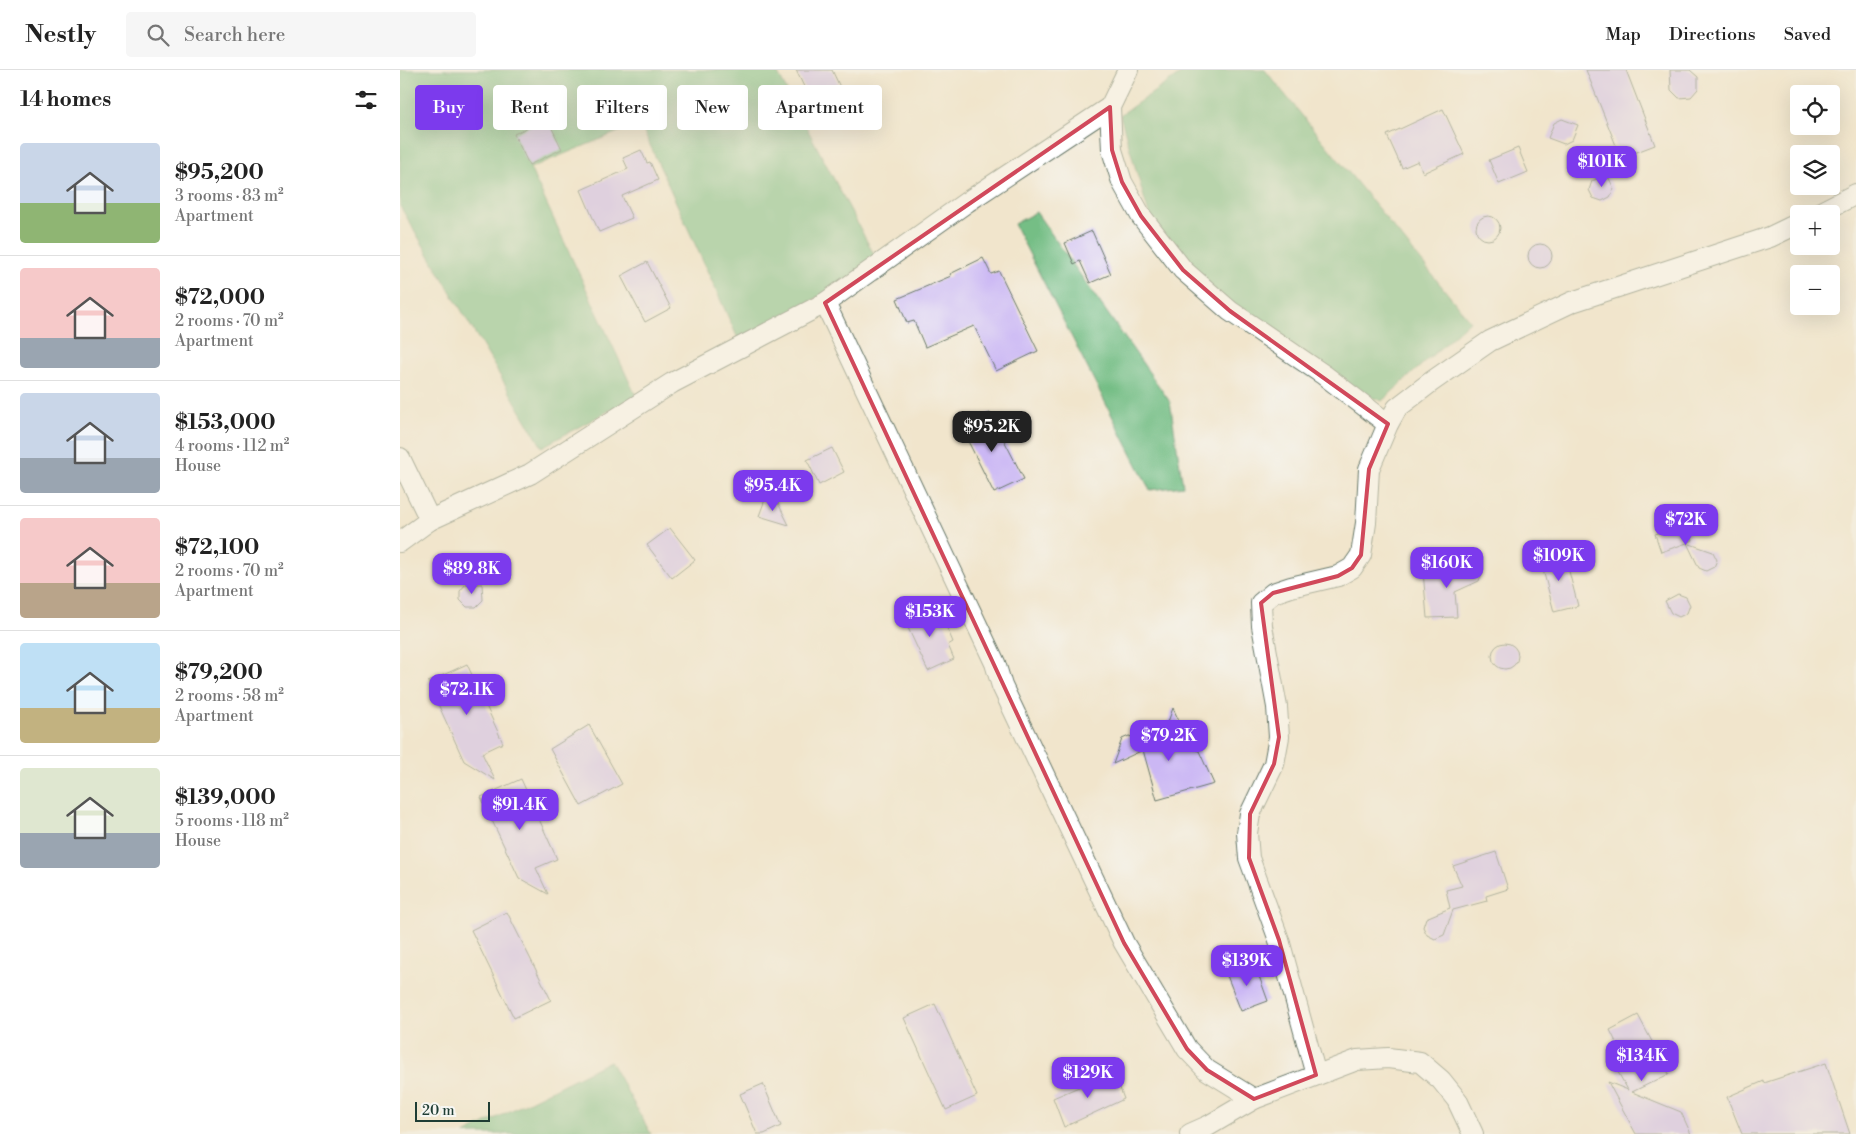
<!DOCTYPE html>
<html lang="en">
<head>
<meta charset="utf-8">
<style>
	:root { --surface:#fff; --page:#f6f6f6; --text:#222; --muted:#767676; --line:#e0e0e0; --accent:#7c3aed }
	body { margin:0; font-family:"Libre Bodoni",serif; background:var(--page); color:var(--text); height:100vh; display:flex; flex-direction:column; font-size:19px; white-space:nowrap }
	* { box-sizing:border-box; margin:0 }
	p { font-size:16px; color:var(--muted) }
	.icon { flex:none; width:28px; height:28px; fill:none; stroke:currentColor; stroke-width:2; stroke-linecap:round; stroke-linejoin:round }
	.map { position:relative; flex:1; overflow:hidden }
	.panel { display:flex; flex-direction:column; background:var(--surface); width:400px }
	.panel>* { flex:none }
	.hud { position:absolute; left:15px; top:15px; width:475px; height:45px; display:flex; gap:10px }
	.controls { position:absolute; left:1390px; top:15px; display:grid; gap:10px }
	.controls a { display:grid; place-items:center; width:50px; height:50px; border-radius:5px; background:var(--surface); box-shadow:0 5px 20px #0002; font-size:25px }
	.scale { position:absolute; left:15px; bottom:12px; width:75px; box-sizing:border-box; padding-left:5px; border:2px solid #1f3d34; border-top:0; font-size:14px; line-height:18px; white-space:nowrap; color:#1f3d34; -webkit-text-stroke:4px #f6f6f2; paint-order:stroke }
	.price { position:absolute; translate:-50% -42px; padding:0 11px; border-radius:10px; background:var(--accent); color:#fff; font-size:16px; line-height:32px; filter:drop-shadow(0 1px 2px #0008) }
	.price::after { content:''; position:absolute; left:50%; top:30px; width:15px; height:11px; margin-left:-8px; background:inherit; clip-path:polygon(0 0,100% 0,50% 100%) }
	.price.on { background:#222; color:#fff }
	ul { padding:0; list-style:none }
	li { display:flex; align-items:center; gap:15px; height:125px; padding:0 20px }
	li+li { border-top:1px solid var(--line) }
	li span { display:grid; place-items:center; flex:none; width:140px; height:100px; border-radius:5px; color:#555 }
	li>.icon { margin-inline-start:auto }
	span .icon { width:60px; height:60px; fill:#fffc; stroke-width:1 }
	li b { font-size:21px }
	h2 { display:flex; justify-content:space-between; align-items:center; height:60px; padding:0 20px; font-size:21px }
	.tag { padding:0 18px; border-radius:5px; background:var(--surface); box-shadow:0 5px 20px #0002; font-size:18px; line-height:45px }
	.tag.on { background:var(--accent); color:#fff }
	header { display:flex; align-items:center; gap:30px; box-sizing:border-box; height:70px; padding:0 25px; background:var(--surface); border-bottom:1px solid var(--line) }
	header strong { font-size:24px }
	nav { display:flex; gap:28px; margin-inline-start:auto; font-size:18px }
	.search { width:350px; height:45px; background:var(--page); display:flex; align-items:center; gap:12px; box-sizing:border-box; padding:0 18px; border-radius:5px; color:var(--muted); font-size:19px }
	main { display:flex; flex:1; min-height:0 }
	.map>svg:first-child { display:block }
	.forest { fill:#75be85; stroke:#4a7e5c }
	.building { fill:#cbb7f4 }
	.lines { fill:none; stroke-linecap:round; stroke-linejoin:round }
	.street-casing { stroke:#687869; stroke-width:22 }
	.street { stroke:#fff; stroke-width:20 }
	.marked { fill:none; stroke:#d1495b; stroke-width:4; stroke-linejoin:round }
</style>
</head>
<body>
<header>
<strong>Nestly</strong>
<div class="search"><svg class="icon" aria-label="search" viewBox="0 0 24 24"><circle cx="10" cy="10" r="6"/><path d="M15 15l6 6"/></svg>Search here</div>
<nav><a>Map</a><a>Directions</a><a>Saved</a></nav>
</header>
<main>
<section class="panel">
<h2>14 homes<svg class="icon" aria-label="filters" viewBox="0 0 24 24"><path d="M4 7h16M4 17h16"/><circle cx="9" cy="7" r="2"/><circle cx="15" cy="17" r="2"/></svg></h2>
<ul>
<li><span style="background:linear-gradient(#c9d6e8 60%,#8fb573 0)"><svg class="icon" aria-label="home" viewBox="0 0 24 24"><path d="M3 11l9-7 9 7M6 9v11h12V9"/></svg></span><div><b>$95,200</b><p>3 rooms · 83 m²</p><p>Apartment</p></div></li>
<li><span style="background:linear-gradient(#f6c9c9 70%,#9aa5b1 0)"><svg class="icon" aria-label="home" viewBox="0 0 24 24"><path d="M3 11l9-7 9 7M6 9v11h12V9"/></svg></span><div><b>$72,000</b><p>2 rooms · 70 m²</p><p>Apartment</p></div></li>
<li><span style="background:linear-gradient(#c9d6e8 65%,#9aa5b1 0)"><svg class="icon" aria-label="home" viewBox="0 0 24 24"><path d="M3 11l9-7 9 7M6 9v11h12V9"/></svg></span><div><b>$153,000</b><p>4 rooms · 112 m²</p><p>House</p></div></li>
<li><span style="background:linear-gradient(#f6c9c9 65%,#b9a48a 0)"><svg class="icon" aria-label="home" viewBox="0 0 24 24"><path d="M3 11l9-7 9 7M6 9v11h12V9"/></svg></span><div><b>$72,100</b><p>2 rooms · 70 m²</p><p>Apartment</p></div></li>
<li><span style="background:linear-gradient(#bfe0f5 65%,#c2b280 0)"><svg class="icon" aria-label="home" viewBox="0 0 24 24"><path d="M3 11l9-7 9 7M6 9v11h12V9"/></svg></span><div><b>$79,200</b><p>2 rooms · 58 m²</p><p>Apartment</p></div></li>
<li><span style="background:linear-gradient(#dfe7d0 65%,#9aa5b1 0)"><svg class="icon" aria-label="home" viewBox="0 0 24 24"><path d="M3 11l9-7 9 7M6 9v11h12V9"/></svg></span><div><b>$139,000</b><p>5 rooms · 118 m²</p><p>House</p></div></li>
</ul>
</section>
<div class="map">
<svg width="1456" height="1064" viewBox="0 0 1456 1064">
	<rect width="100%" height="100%" fill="#f6f6f2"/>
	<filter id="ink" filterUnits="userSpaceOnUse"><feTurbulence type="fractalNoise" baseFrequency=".02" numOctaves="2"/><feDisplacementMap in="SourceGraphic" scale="10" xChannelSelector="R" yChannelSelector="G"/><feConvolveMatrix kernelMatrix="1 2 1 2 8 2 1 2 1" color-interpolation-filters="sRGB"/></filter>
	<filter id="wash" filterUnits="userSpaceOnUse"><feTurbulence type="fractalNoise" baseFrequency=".0096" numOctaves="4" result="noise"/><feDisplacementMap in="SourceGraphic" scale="20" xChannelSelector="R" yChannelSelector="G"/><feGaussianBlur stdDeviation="1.12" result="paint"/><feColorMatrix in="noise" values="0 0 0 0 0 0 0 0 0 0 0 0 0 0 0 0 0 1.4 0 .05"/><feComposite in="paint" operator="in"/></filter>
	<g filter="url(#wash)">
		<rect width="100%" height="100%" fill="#f1e5cc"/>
		<g class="forest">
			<path d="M0,0H376L478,192L340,273L240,53L130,98L236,326L142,377L0,136Z"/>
			<path d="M786,0H865L1070,251L982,331L897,301L757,172L720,45Z"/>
			<path d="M636,142L770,332L783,416L750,420L614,154Z"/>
			<path d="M210,991L251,1064H64Z"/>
		</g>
		<g id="blocks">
			<g class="building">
				<path d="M396,0H432L447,32L418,46Z"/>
				<path d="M1186,0H1226L1255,75L1221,88Z"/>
				<path d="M1270,0H1290L1298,7V19L1291,27L1279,28L1271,20Z"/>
				<path d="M1043,39L1064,84L1023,103L1018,91L1002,98L987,65Z"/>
				<path d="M147,48L162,79L129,95L114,64Z"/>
				<path d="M1162,49L1178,55L1172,70L1164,74L1148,68L1154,53Z"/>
				<path d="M1118,78L1128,102L1099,114L1089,90Z"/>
				<path d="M241,80L247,93L250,92L258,110L222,126L232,148L199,162L181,120L228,99L223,88Z"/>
				<path d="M1207,104L1214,119L1210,127L1202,131L1193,128L1189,120L1192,111Z"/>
				<circle cx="1088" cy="158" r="12"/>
				<path d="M692,161L711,204L690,213L680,191L674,194L665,173Z"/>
				<circle cx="1140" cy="186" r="12"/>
				<path d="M583,188L591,204L599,201L638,281L596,301L574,256L525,277L514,251L507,253L497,229L551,206L550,204Z"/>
				<path d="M247,192L271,238L245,252L221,206Z"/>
				<path d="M590,343L624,409L594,423L560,355Z"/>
				<path d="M432,378L444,402L419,415L407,390Z"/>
				<path d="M366,427L378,433L389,455L359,446Z"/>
				<path d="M1286,453L1293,470L1287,473L1313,482L1317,490L1314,497L1306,501L1299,498L1287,473L1261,482L1255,464Z"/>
				<path d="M270,458L295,490L272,508L247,475Z"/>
				<path d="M1164,482L1178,536L1154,542L1140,488Z"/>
				<path d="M1071,493L1079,496L1082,503L1079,511L1055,522L1057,547L1027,548L1023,501L1058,498Z"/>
				<path d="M66,514H82L83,530L76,537H67L60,530V521Z"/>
				<path d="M1278,524L1286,527L1290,535L1287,543L1279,547L1271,543L1265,531Z"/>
				<path d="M530,535L538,554L544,551L553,572L548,575L554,589L528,601L503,547Z"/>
				<circle cx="1105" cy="586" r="13"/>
				<path d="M67,594L103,673L82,683L95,710L64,691L28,612Z"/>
				<path d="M773,638L784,662L780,674L799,681L814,714L757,730L743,680L713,694L722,669L729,666L759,677Z"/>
				<path d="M189,655L222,714L181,736L150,679Z"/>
				<path d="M121,709L157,789L136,798L148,824L119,808L81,727Z"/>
				<path d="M1096,782L1108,819L1086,826L1087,831L1053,840L1044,865L1035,869L1027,865L1023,857L1026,848L1050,838L1046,820L1062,816L1053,796Z"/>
				<path d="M107,842L151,930L114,948L71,860Z"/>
				<path d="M854,892L868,931L841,941L826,903Z"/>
				<path d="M535,934L577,1026L546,1040L504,948Z"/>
				<path d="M1238,945L1269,1004L1232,1022L1281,1042L1291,1064H1236L1208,1012L1228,1020L1210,988L1221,982L1210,960Z"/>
				<path d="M1426,993L1450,1064H1342L1327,1027L1364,1011V1013Z"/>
				<path d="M714,1002L724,1029L664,1057L653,1028Z"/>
				<path d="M363,1014L381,1056L364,1064H357L340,1024Z"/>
			</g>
		</g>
	</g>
	<g filter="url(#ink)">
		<use href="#blocks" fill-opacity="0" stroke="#687869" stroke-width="1"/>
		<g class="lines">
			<defs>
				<g id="street">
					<path d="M728,0L710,37L712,80L722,112L741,146L783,200L830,241L924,305L988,354"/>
					<path d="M1417,144L1456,124"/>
					<path d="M425,233L567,132L710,37"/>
					<path d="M0,388L30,450"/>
					<path d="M0,472L30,450L130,404L272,313L425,233L595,593L602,616L724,873L787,979L807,1000L854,1029L957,990L988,988L1020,992L1041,1010L1057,1030L1073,1064"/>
					<path d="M916,1005L879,870L849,788L847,763L850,744L874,694L879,667L877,637L862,556L861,533L873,523L891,517L938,506L952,498L961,485L966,453L969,399L988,354L997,338L1031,312L1090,271L1172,232L1370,167L1399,153"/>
					<path d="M790,1064L808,1056L854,1029"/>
				</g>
			</defs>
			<use href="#street" class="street-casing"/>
			<use href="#street" class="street"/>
		</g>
	</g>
	<path d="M0 0H1456V1064H0ZM710,37L712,80L722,112L741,146L783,200L830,241L988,354L969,399L961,485L952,498L938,506L873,523L861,533L879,667L874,694L850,744L849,788L879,870L916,1005L854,1029L807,1000L787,979L724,873L425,233Z" fill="#f1e5cc" fill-opacity=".55" fill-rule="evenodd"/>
	<path class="marked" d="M710,37L712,80L722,112L741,146L783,200L830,241L988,354L969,399L961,485L952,498L938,506L873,523L861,533L879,667L874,694L850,744L849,788L879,870L916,1005L854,1029L807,1000L787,979L724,873L425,233Z"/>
</svg>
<div class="controls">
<a><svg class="icon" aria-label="locate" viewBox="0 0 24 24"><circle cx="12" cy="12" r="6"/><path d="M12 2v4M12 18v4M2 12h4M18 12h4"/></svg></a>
<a><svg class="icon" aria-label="layers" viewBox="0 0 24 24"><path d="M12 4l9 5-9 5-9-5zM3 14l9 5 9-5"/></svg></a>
<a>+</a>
<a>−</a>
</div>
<div class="scale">20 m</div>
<b class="price" style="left:1202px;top:118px">$101K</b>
<b class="price on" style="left:592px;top:383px">$95.2K</b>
<b class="price" style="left:373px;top:442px">$95.4K</b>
<b class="price" style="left:1286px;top:476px">$72K</b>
<b class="price" style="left:1159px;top:512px">$109K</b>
<b class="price" style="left:1047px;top:519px">$160K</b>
<b class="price" style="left:72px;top:525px">$89.8K</b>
<b class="price" style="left:530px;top:568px">$153K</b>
<b class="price" style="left:67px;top:646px">$72.1K</b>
<b class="price" style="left:769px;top:692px">$79.2K</b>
<b class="price" style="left:120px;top:761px">$91.4K</b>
<b class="price" style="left:847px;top:917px">$139K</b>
<b class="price" style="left:1242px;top:1012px">$134K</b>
<b class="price" style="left:688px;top:1029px">$129K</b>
<div class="hud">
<a class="tag on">Buy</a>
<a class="tag">Rent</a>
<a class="tag">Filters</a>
<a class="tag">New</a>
<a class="tag">Apartment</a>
</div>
</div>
</main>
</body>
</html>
